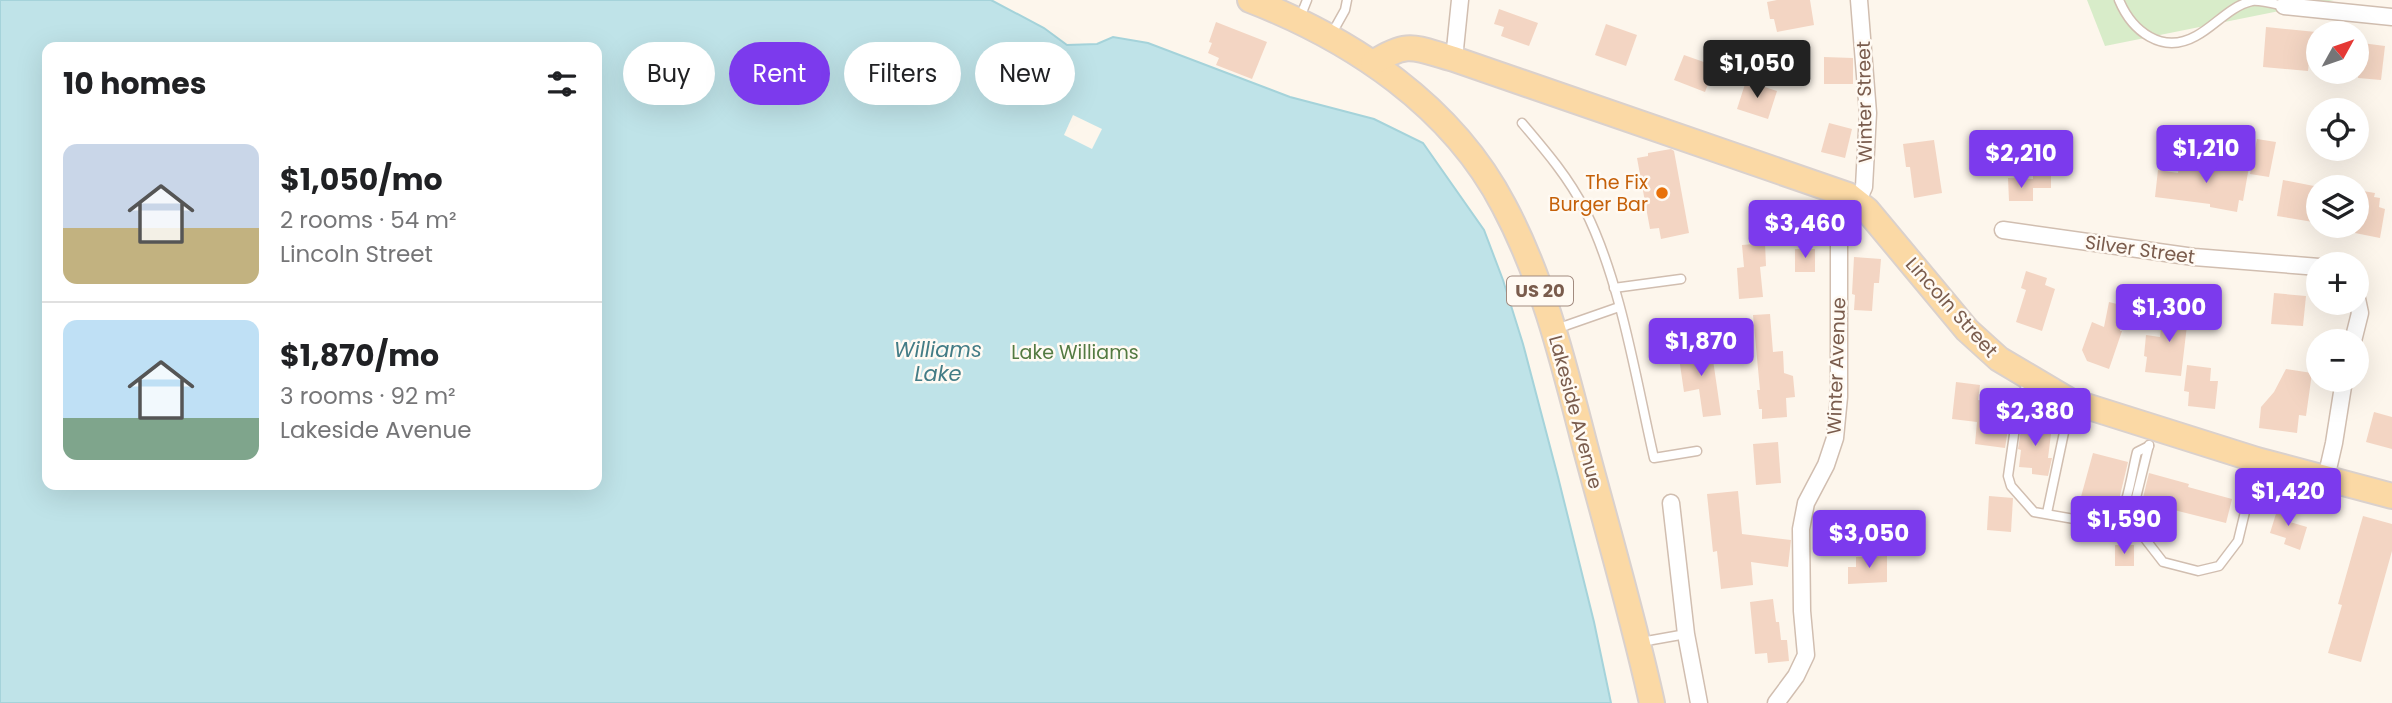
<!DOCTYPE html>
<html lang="en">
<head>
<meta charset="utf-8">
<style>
	:root { --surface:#fff; --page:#f2f2f2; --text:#202124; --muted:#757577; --line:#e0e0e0; --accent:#7c3aed }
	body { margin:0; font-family:Poppins,sans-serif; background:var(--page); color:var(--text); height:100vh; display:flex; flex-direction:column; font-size:26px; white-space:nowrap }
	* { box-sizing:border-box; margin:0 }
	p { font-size:23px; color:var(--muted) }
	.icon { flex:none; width:38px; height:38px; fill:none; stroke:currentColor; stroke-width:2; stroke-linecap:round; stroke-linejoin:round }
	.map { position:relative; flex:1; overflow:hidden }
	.drawer { position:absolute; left:42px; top:42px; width:560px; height:448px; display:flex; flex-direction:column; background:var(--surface); border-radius:14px; box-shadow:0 7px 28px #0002 }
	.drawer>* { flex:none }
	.hud { position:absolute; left:623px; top:42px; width:665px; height:63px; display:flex; gap:14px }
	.needle { width:46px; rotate:50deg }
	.controls { position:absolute; left:2306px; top:21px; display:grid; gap:14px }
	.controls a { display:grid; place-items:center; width:63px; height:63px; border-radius:50%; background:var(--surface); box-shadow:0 7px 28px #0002; font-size:35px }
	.price { position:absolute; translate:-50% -60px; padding:0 16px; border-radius:7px; background:var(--accent); color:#fff; font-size:23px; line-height:46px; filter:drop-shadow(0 2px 4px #0008) }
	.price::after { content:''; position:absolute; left:50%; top:42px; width:21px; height:16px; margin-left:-10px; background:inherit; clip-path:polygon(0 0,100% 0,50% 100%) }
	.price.selected { background:#222; color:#fff }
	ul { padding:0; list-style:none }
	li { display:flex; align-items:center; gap:21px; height:175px; padding:0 21px }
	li+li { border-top:2px solid var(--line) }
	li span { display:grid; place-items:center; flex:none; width:196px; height:140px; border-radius:14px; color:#555 }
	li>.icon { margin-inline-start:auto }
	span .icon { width:84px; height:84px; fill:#fffc; stroke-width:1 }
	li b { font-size:30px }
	h2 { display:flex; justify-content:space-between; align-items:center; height:84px; padding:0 21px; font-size:30px }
	.pill { padding:0 24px; border-radius:32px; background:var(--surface); box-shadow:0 7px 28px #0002; font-size:24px; line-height:63px }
	.pill.selected { background:var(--accent); color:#fff }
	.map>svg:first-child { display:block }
	.green { fill:#d8ecc9 }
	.water { fill:#bfe3e8; stroke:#a5d3da; stroke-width:2; fill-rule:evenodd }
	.pier { fill:#fdf6ec }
	.building { fill:#f3d5c3 }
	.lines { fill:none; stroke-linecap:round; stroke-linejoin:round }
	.lane-casing { stroke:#d1beb0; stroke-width:11 }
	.street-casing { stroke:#d1beb0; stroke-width:19 }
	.primary-casing { stroke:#dad1cd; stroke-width:28 }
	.lane { stroke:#fff; stroke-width:8 }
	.street { stroke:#fff; stroke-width:16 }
	.primary { stroke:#fbd9a5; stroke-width:24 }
	.food-dot { fill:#e8710a; stroke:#fffaf3; stroke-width:2.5 }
	.labels { text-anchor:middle; stroke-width:5; stroke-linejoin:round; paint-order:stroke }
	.shield { fill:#fffaf3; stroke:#a28b7f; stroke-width:2 }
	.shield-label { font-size:18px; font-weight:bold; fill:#7a5c4d }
	.street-label { font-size:19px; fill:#7a5c4d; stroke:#fffaf3 }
	.food-label { font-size:19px; fill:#c56008; stroke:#fffaf3; text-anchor:end }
	.park-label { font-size:19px; fill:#537a41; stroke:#fffaf3 }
	.water-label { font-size:21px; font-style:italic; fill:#437c86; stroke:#fffaf3 }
</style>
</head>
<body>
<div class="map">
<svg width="2392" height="703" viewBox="0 0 2392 703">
	<rect width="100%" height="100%" fill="#fdf6ec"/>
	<path class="green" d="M2087,0H2334L2105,46Z"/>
	<path class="water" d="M0,0H991L1044,28L1067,45L1097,44L1113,37L1148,43L1290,97L1374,119L1423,143L1484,230L1503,280L1523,344L1558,477L1594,622L1611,703H0ZM47,47H597V485H47Z"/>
	<path class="pier" d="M1073,115L1102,129L1092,149L1064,135Z"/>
	<g class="building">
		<path d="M1777,0H1810L1814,25L1777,32L1774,19H1770L1767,2Z"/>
		<path d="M1499,9L1538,23L1529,46L1501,36L1504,27L1494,24Z"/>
		<path d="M1216,22L1267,42L1252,79L1216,65L1219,58L1208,53L1212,43L1209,42Z"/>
		<path d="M1606,24L1637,35L1626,66L1595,55Z"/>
		<path d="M2266,27L2316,32L2313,62H2309L2308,71L2263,67Z"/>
		<path d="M2362,43L2385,46L2381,80L2358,78Z"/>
		<path d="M1684,55L1715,66L1705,92L1674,80Z"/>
		<path d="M1824,57L1853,58V84H1824Z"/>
		<path d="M1746,81L1777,91L1768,119L1737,109Z"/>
		<path d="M1829,123L1852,129L1845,158L1821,152Z"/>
		<path d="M2257,139L2276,142L2269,177L2250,174Z"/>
		<path d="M1934,140L1942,193L1914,198L1910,167H1906L1903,144Z"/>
		<path d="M1671,149L1674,151L1689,233L1661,239L1659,228L1650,229L1637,158L1648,156V153Z"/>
		<path d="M2232,157L2250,161L2243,201L2239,200L2237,212L2210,207V204L2155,197L2158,170L2178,173L2179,164L2217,169L2218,165L2230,167Z"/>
		<path d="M2033,167L2051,168V188H2033Z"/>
		<path d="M2008,178L2033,179V201H2009Z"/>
		<path d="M2283,180L2319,187V223L2277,216Z"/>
		<path d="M2357,190L2375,193L2374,197L2380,198L2379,207L2385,209L2380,238L2355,233Z"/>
		<path d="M1765,243L1766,266L1760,267L1763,297L1739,299L1737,268L1744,267L1742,245Z"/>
		<rect x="1795" y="249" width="20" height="23"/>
		<path d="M1854,257L1881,259L1879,283H1874L1872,311L1854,310L1855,295L1852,294Z"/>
		<path d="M2026,271L2047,278L2045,285L2055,289L2042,331L2016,322L2026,290L2021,288Z"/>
		<path d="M2274,293L2306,296L2303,326L2271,324Z"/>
		<path d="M2175,299L2190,300L2181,376L2145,372L2147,357L2144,356L2146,335L2160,337L2161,329H2169Z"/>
		<path d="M2109,302L2125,306L2120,331H2122L2109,369L2087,361L2082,350L2092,322L2104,327Z"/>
		<path d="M1770,314L1773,352L1783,351L1784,373L1793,376L1795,397L1786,398L1787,417L1762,419V409H1759L1757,390H1760L1753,315Z"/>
		<path d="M1711,346L1721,415L1703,417L1699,389L1684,392L1678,351Z"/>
		<path d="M2187,365L2211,368L2210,381H2218L2215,409L2188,406L2189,392L2184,391Z"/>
		<path d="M2286,369L2312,373L2306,416L2299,415L2297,433L2259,428L2261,407L2274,392Z"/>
		<path d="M1956,382L1980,385L1978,400L2012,404L2005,448L1975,444L1977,422L1952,419Z"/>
		<path d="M2374,412L2392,417V449L2366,442Z"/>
		<path d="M2022,423L2052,426L2048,458H2052L2048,476L2032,474V468L2019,467L2021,450L2018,449Z"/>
		<path d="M1778,442L1781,483L1756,485L1753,444Z"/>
		<path d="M2093,453L2128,462L2118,504L2097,498L2094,509L2079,504Z"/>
		<path d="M2149,473L2189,484L2188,487L2232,499L2226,523L2142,502Z"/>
		<path d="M1738,491L1742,534L1791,540L1788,567L1751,562L1753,585L1721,589L1717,551L1713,552L1707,494Z"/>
		<path d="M1989,496L2013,498L2011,532L1987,530Z"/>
		<path d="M2279,504L2294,508L2290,522L2307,527L2300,550L2284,544L2286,538L2270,533Z"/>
		<path d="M2363,516L2392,524V551L2361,662L2328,653L2342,605L2338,604Z"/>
		<rect x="2115" y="545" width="19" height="21"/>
		<path d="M1887,556V582L1848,584V567H1856V557Z"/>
		<path d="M1773,599L1776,622H1779L1781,640H1787L1789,661L1768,663L1767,653L1755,654L1750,602Z"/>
	</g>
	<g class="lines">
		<defs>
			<g id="lane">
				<path d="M2119,0C2132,31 2162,55 2196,36C2215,26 2230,6 2252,1C2260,0 2275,4 2284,6"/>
				<path d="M1299,20L1307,0"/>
				<path d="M1331,35L1345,10L1347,0"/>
				<path d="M1522,123C1545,150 1569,178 1585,210C1621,282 1636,380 1654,458L1697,451"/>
				<path d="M1614,288L1681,279"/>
				<path d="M1556,329L1619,307"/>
				<path d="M2028,381L2018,407L2008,476L2011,486L2034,512L2114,526C2127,512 2132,471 2137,452L2149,446"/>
				<path d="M2149,445L2132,514L2139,531L2163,562L2198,571L2219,566L2238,541L2257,462"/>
				<path d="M2047,513L2070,404"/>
				<path d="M1641,642L1686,634"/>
			</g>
			<g id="street">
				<path d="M2284,6L2392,17"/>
				<path d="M1454,59L1460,0"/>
				<path d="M2003,230L2194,257L2319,267"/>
				<path d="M2353,341L2360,313L2357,299"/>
				<path d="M2326,478L2334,443L2344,380"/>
				<path d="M1671,503L1686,634L1699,703"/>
				<path d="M1776,703L1796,676L1806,655L1802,611L1801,529L1806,503L1826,465L1835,438L1839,397V242L1843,220L1857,202L1864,187L1868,113L1859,0"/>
			</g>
			<g id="primary">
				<path d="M1250,0C1353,40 1452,106 1504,206C1544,281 1564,365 1585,446C1608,532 1633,617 1652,703"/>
				<path d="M1373,63C1409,40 1414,48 1454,59L1848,195L1867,210L1967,330L1999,359L2070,401L2257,460L2392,496"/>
			</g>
		</defs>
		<use href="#lane" class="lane-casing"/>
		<use href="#street" class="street-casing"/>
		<use href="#primary" class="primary-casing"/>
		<use href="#lane" class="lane"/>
		<use href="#street" class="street"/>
		<use href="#primary" class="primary"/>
	</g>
	<circle class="food-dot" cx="1662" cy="193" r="7"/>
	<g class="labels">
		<rect class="shield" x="1507" y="276.5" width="66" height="29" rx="5"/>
		<g class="shield-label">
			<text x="1540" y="297">US 20</text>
		</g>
		<g class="street-label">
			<text transform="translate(1864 102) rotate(-91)" y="7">Winter Street</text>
			<text transform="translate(2140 249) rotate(8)" y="7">Silver Street</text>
			<text transform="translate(1952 307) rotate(48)" y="7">Lincoln Street</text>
			<text transform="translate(1836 366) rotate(-88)" y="7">Winter Avenue</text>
			<text transform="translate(1576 412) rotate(75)" y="7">Lakeside Avenue</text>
		</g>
		<g class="food-label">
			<text x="1648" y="189">The Fix<tspan x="1648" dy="22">Burger Bar</tspan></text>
		</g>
		<g class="park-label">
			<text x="1075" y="359">Lake Williams</text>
		</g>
		<g class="water-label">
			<text x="938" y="357">Williams<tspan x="938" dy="24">Lake</tspan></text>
		</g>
	</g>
</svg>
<div class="controls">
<a><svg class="needle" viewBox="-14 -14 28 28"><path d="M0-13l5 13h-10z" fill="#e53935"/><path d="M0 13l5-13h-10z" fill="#757577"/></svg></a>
<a><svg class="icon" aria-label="locate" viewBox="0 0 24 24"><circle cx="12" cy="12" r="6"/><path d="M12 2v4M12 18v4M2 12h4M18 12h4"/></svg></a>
<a><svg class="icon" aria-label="layers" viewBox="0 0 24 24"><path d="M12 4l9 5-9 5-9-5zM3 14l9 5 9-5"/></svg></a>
<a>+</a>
<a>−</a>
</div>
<b class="price selected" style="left:1757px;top:100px">$1,050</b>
<b class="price" style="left:2206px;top:185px">$1,210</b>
<b class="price" style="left:2021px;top:190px">$2,210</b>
<b class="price" style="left:1805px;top:260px">$3,460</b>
<b class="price" style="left:2169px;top:344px">$1,300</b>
<b class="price" style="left:1701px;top:378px">$1,870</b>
<b class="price" style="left:2035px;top:448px">$2,380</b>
<b class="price" style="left:2288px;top:528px">$1,420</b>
<b class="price" style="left:2124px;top:556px">$1,590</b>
<b class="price" style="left:1869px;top:570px">$3,050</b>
<div class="hud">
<a class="pill">Buy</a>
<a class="pill selected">Rent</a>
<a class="pill">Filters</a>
<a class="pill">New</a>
</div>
<section class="drawer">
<h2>10 homes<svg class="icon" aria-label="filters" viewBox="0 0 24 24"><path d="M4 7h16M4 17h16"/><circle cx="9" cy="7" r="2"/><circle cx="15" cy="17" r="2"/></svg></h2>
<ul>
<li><span style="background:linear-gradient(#c9d6e8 60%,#c2b280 0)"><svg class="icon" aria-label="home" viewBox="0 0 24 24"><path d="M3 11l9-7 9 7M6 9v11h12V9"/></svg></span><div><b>$1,050/mo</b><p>2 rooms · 54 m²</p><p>Lincoln Street</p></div></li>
<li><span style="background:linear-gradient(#bfe0f5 70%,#7fa58c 0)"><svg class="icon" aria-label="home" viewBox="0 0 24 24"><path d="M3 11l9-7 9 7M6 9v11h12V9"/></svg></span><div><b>$1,870/mo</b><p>3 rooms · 92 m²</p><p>Lakeside Avenue</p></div></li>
</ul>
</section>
</div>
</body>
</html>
